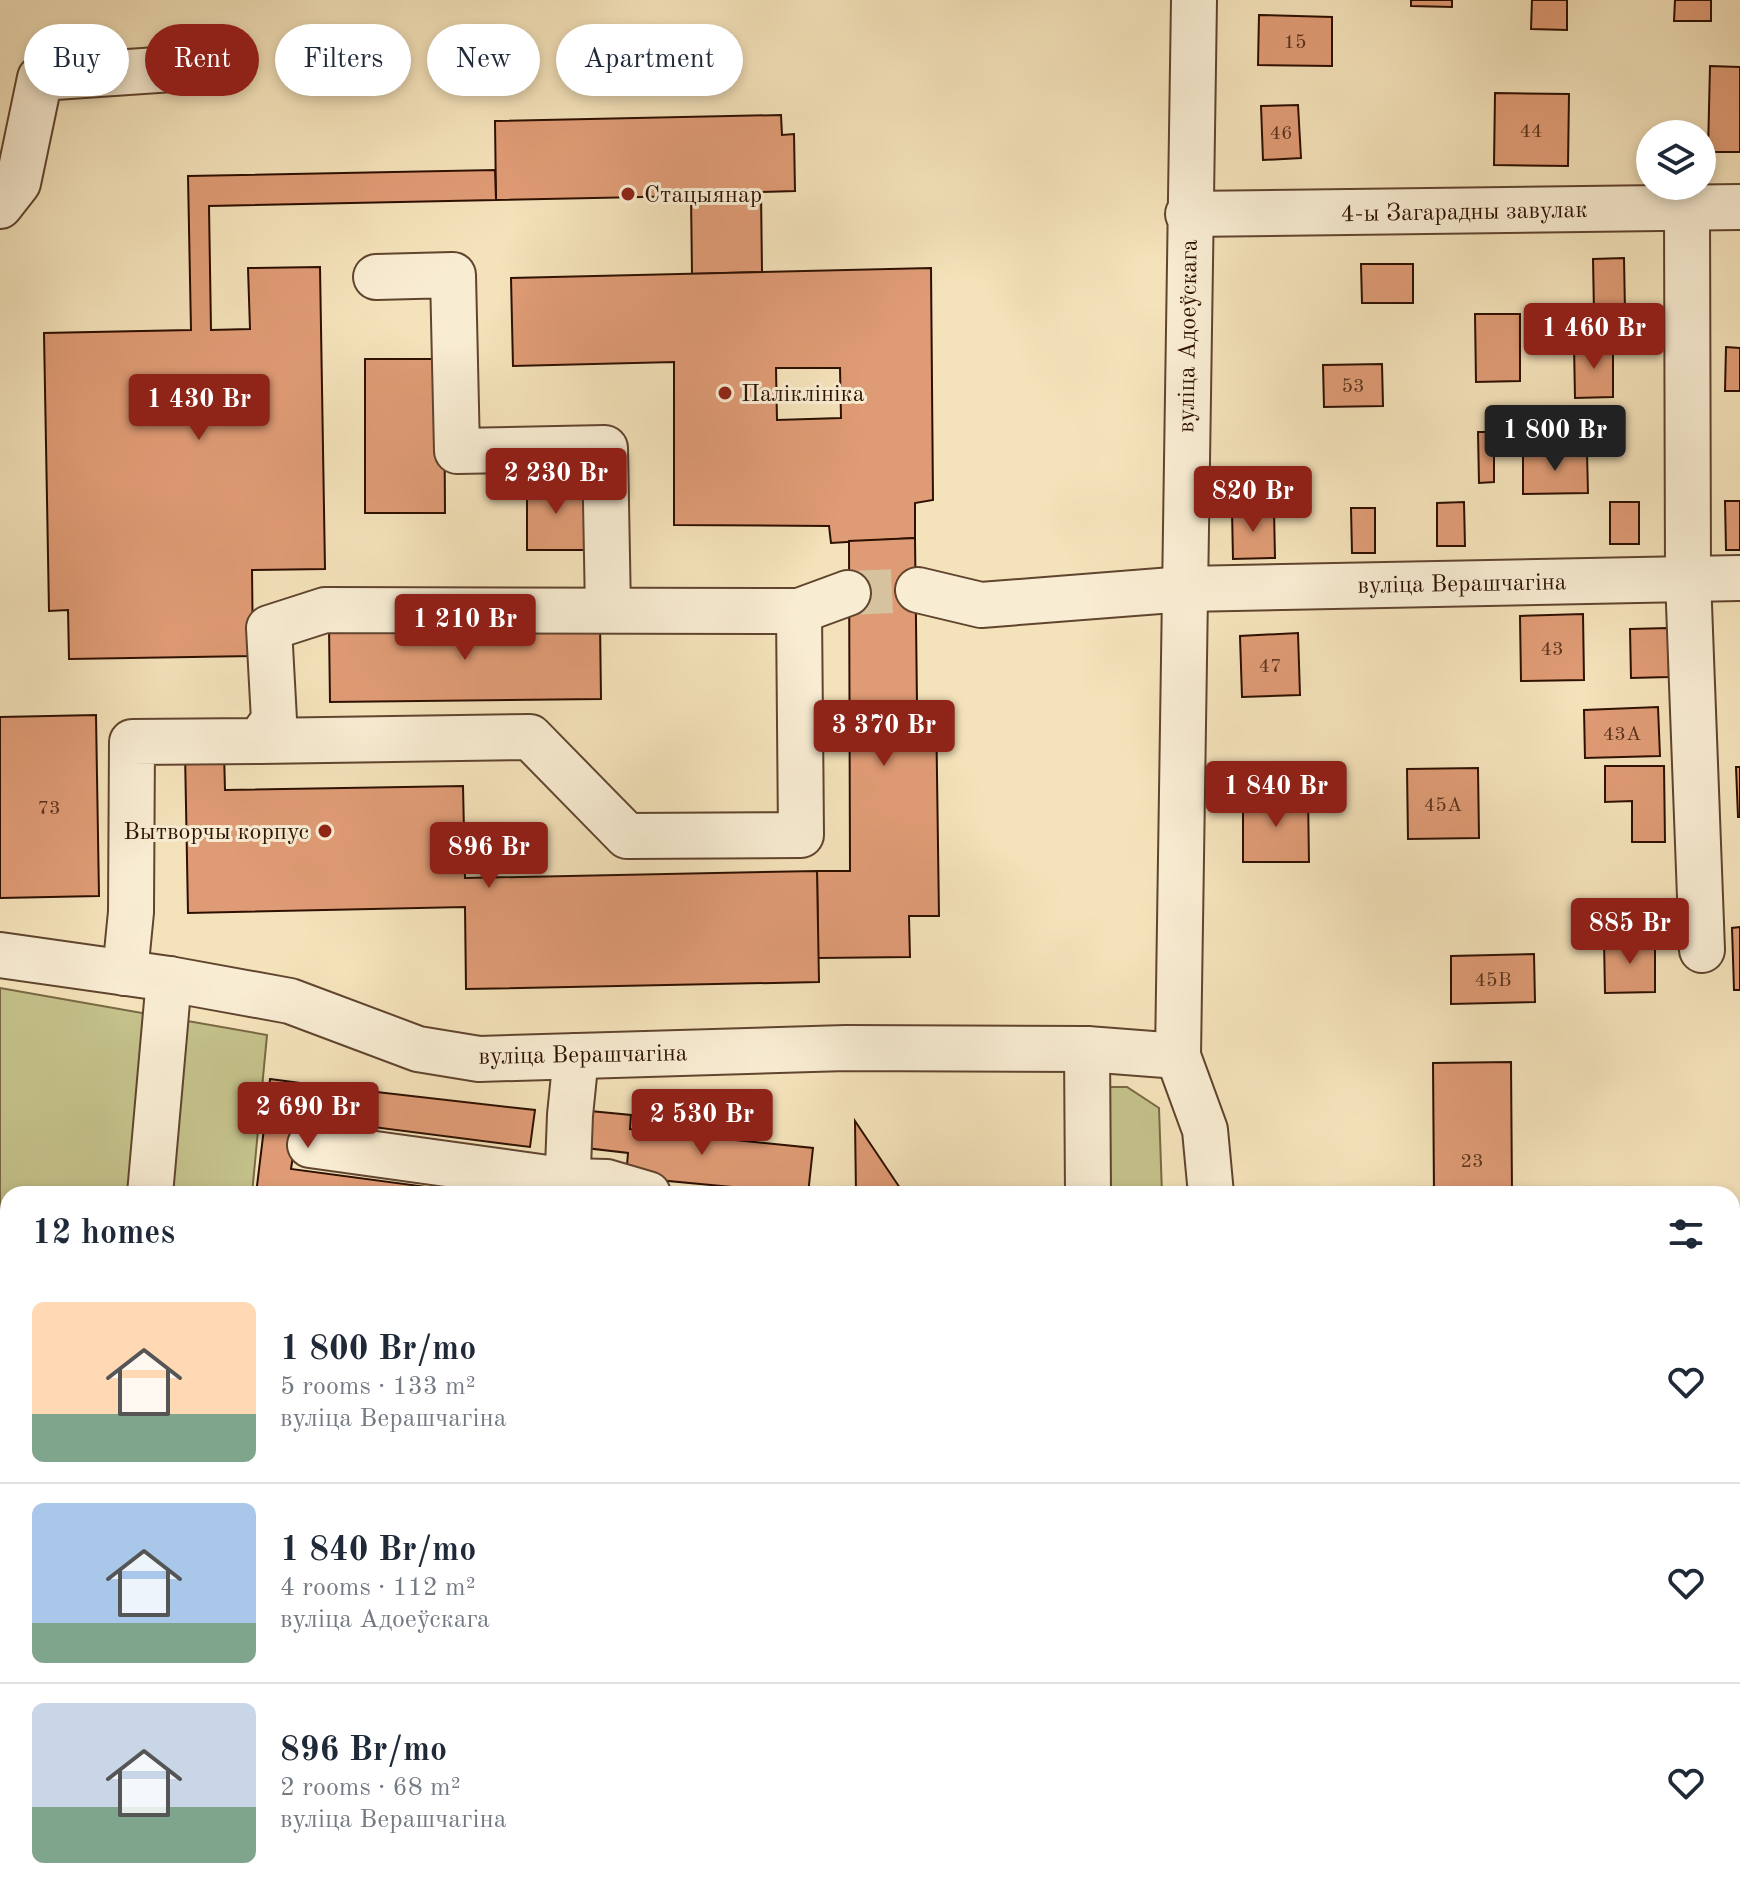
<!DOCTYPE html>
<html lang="en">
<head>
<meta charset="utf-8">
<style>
	:root { --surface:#fff; --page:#f6f6f7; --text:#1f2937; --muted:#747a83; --line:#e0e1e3; --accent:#8f2418 }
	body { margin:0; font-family:"Old Standard TT",serif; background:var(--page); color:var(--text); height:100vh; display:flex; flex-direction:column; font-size:30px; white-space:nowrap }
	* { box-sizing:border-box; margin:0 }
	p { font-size:26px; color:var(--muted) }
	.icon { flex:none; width:44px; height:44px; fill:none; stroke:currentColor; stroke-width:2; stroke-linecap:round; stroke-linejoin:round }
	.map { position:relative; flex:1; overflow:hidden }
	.drawer { position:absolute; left:0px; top:1186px; width:1740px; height:712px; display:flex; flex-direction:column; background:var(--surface); border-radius:24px 24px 0 0; box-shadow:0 4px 12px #0003 }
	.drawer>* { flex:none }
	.banner { position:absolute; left:24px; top:24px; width:800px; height:72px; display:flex; gap:16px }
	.buttons { position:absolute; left:1636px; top:120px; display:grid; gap:16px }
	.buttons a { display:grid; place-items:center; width:80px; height:80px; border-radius:50%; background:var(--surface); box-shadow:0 4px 12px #0003; font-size:40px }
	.price { position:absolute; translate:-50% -68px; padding:0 18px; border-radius:8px; background:var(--accent); color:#fff; font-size:26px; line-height:52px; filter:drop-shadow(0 2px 4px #0008) }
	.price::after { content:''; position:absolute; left:50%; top:48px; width:24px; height:18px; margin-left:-12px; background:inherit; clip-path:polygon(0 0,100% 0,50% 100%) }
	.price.active { background:#222; color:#fff }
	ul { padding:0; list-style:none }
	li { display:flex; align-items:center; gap:24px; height:200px; padding:0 32px }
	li+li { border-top:2px solid var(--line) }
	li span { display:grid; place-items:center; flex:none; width:224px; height:160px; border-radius:12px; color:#555 }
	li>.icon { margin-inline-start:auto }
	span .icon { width:96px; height:96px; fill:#fffc; stroke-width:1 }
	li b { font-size:34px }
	h2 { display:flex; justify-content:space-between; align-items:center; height:96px; padding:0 32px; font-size:34px }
	.tag { padding:0 28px; border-radius:36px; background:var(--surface); box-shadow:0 4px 12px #0003; font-size:28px; line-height:72px }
	.tag.active { background:var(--accent); color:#fff }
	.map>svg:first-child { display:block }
	.green { fill:#c4c18a; stroke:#796845; stroke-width:2 }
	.building { fill:#df9b75; stroke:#2e1000; stroke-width:2; fill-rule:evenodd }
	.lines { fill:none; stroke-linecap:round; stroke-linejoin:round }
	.minor-tunnel { stroke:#d6c29e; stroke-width:44; stroke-dasharray:44 22; stroke-linecap:butt }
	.minor-casing { stroke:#60442e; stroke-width:48 }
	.minor { stroke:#f8ecd2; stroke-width:44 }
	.poi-dot { fill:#8f2418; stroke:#f8ecd2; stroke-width:3 }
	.labels { text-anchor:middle; stroke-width:6; stroke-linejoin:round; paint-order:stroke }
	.number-label { font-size:20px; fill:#5a331d }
	.poi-label { font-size:24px; fill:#2e1000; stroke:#f8ecd2; text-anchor:start }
	.street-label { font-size:24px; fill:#2e1000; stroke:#f8ecd2 }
</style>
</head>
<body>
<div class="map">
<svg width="1740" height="1898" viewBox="0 0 1740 1898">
	<rect width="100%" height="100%" fill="#f4e2ba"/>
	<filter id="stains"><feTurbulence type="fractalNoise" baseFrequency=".0025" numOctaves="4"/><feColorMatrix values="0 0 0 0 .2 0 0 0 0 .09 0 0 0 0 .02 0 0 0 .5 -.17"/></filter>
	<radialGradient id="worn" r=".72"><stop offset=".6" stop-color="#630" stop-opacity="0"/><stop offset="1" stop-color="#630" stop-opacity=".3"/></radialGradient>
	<g class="green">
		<path d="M0,988L267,1035L252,1194H8V1890H180L179,1898H0Z"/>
		<path d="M1109,1087H1127L1159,1108L1162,1194H1110Z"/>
		<rect x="1120" y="1890" width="107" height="8"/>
	</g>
	<g class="building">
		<path d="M1411,0H1452V7L1411,6Z"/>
		<path d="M1532,0H1567V30L1531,29Z"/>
		<path d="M1675,0H1711V21H1674Z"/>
		<path d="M1259,15L1332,17V66L1258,65Z"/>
		<path d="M1710,66L1740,67V152H1708Z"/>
		<path d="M1495,93L1569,94L1568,166L1494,165Z"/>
		<path d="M1298,105L1301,158L1263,160L1261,106Z"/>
		<path d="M781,115L782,135L794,134L795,191L761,192L762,272L692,274L691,196L496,200L495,121Z"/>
		<path d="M495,170L496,200L209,206L211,330L250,329L248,268L320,267L325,569L252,570L253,656L69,659L68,610L49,611L44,333L191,330L188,176Z"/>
		<path d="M1624,258L1625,312L1594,313L1593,259Z"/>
		<path d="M1361,264H1413V303H1362Z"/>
		<path d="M931,268L933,500L915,503V538L831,543L829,526L674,525V362L513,366L511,278ZM776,368H840L841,418L777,420Z"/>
		<path d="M1475,314H1520V381L1476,382Z"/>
		<path d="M1613,344V397L1575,398L1574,345Z"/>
		<path d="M1726,347L1740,348V391H1725Z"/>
		<path d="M365,359H444L445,513H365Z"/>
		<path d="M1382,364L1383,406L1324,407L1323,365Z"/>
		<path d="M1478,432H1494V482L1479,483Z"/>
		<path d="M1587,452L1588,493L1523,494V453Z"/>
		<rect x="527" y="481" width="57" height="69"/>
		<path d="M1725,501H1740V550H1726Z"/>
		<path d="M1464,502L1465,546H1437V503Z"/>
		<rect x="1610" y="502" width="29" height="42"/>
		<path d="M1351,508H1375V553H1352Z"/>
		<path d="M1232,510H1274L1275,558L1233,559Z"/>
		<path d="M915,538L917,704H936L939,916H909L910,957L818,958L817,871H850L849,541Z"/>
		<path d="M1583,614L1584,680L1521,681L1520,616Z"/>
		<path d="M600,622L601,699L330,702L329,626Z"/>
		<path d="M1668,628L1669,677L1631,678L1630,629Z"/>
		<path d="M1298,633L1300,695L1242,697L1240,636Z"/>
		<path d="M1658,707L1660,756L1585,758L1584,710Z"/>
		<path d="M96,715L99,896L0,898V717Z"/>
		<path d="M185,752H224L225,790L463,786L465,878L817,871L819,982L466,989L465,907L188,913Z"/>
		<path d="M1605,766H1664L1665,842H1632V801L1605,802Z"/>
		<path d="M1736,767H1740V817H1738Z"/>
		<path d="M1478,768L1479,838L1408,839L1407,769Z"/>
		<path d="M1243,795H1308L1309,862H1243Z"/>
		<path d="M1740,927V990H1734L1732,928Z"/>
		<path d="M1604,940H1655V992L1605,993Z"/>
		<path d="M1534,954L1535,1002L1451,1004V956Z"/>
		<path d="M1511,1062L1512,1194H1434L1433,1063Z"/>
		<path d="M270,1079L324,1086L318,1120L299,1117L291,1169L479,1194H256Z"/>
		<path d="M324,1086L535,1110L530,1147L318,1120Z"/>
		<path d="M590,1111L631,1115L630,1129L813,1148L808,1194L626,1177L628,1153L586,1148Z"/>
		<path d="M855,1121L904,1194H856Z"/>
		<path d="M189,1890H274L313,1898H187Z"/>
		<rect x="1438" y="1890" width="78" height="8"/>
	</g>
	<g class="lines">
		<path class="minor-tunnel" d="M848,593L918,590"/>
		<defs>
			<g id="minor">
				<path d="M1194,0L1178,1056L1205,1130L1211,1194"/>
				<path d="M0,206L18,183L40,78L231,65"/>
				<path d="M1687,208L1688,578L1702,950"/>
				<path d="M1188,214L1740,207"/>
				<path d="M376,277L453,275L457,451L605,448L608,610"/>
				<path d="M918,590L981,605L1185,589L1740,578"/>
				<path d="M259,741L530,737L627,836L801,835L799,611"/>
				<path d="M0,955L169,979L290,1001L418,1049L479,1059L846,1048L1087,1049L1178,1056"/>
				<path d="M125,973L131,912L132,742L259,741L274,720L269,628L325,610L799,611L848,593"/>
				<path d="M1087,1049L1088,1194"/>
				<path d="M310,1145L569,1181L607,1182L648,1194"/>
				<path d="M150,1194L169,979"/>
				<path d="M567,1194L570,1115L576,1056"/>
				<path d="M0,1606L8,1608"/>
				<path d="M534,1890L592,1898"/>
				<path d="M79,1898L80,1890"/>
				<path d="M498,1898L499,1890"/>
			</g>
		</defs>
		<use href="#minor" class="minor-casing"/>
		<use href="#minor" class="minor"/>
	</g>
	<g class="poi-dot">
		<circle cx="628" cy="194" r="8"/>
		<circle cx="725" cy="393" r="8"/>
		<circle cx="325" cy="831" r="8"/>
	</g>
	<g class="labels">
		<g class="number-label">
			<text x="1295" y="48">15</text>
			<text x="1531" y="137">44</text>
			<text x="1281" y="139">46</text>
			<text x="1353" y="392">53</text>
			<text x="1552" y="655">43</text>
			<text x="1270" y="672">47</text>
			<text x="1622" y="740">43А</text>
			<text x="1443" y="811">45А</text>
			<text x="49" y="814">73</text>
			<text x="1493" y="986">45В</text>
			<text x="1472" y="1167">23</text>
		</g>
		<g class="poi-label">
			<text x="644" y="202">Стацыянар</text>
			<text x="741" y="401">Паліклініка</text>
			<text x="309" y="839" text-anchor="end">Вытворчы корпус</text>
		</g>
		<g class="street-label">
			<text transform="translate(1464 211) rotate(-1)" y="8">4-ы Загарадны завулак</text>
			<text transform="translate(1187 336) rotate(-89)" y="8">вуліца Адоеўскага</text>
			<text transform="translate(1462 583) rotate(-1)" y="8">вуліца Верашчагіна</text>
			<text transform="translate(583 1054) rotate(-1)" y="8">вуліца Верашчагіна</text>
		</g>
	</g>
	<rect width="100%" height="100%" filter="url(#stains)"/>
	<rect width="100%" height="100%" fill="url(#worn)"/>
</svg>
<div class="buttons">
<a><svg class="icon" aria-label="layers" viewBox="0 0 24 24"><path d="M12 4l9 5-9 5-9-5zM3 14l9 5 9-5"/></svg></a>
</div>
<b class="price" style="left:1594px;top:371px">1 460 Br</b>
<b class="price" style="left:199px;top:442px">1 430 Br</b>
<b class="price active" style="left:1555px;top:473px">1 800 Br</b>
<b class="price" style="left:556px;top:516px">2 230 Br</b>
<b class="price" style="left:1253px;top:534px">820 Br</b>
<b class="price" style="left:465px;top:662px">1 210 Br</b>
<b class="price" style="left:884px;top:768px">3 370 Br</b>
<b class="price" style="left:1276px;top:829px">1 840 Br</b>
<b class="price" style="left:489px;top:890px">896 Br</b>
<b class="price" style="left:1630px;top:966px">885 Br</b>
<b class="price" style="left:308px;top:1150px">2 690 Br</b>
<b class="price" style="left:702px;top:1157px">2 530 Br</b>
<div class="banner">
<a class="tag">Buy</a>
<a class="tag active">Rent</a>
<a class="tag">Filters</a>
<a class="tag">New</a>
<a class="tag">Apartment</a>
</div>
<section class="drawer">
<h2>12 homes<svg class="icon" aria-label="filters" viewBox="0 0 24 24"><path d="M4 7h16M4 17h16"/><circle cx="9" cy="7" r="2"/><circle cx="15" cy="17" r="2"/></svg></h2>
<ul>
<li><span style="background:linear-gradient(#ffd9b3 70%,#7fa58c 0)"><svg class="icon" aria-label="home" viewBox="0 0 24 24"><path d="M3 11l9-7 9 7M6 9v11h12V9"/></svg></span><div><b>1 800 Br/mo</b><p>5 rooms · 133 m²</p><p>вуліца Верашчагіна</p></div><svg class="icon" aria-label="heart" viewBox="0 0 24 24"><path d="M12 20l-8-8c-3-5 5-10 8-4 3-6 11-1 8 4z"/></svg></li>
<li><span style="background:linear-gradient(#a9c7e8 75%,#7fa58c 0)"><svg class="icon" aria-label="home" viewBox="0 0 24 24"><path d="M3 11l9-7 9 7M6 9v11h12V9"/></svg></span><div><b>1 840 Br/mo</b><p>4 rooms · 112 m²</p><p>вуліца Адоеўскага</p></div><svg class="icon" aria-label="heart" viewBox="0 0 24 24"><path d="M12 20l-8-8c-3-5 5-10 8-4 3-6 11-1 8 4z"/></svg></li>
<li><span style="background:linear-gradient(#c9d6e8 65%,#7fa58c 0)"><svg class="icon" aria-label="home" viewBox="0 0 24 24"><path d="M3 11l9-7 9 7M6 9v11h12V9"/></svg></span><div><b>896 Br/mo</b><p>2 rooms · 68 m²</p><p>вуліца Верашчагіна</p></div><svg class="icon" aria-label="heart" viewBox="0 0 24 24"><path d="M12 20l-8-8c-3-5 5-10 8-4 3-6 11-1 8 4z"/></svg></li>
</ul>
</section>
</div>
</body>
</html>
